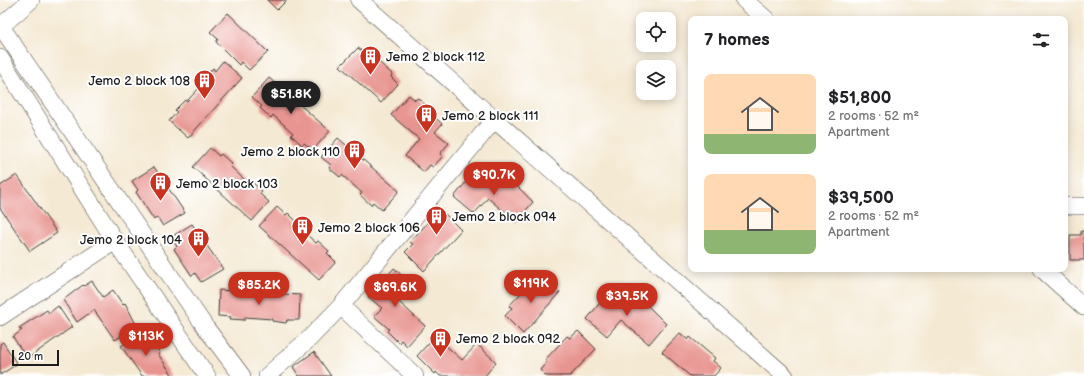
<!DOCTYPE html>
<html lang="en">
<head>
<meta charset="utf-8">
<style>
	:root { --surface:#fff; --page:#f6f6f6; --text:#202124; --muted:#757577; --accent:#c8321e }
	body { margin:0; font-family:"Balsamiq Sans",sans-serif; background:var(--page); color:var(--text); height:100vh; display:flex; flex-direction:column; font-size:15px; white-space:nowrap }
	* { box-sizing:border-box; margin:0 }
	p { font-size:13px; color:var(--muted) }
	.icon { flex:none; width:22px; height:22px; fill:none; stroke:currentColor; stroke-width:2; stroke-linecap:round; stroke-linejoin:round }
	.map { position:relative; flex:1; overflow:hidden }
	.sheet { position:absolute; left:688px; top:16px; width:380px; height:256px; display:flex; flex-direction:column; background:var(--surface); border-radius:8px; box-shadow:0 2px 10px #0003 }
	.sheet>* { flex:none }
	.fabs { position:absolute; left:636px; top:12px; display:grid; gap:8px }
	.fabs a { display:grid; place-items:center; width:40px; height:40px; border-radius:8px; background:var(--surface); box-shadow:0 2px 10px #0003; font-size:20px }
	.scale { position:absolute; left:12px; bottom:10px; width:47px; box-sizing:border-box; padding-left:4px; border:2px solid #1c1c1c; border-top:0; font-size:11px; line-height:14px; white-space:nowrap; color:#1c1c1c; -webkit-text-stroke:3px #fff; paint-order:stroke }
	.price { position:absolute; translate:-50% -34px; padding:0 9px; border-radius:14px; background:var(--accent); color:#fff; font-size:13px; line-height:26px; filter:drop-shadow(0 1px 2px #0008) }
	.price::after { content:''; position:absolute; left:50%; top:24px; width:12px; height:9px; margin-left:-6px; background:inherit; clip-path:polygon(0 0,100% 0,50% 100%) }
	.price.on { background:#222; color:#fff }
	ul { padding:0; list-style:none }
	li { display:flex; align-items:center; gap:12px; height:100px; padding:0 16px }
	li span { display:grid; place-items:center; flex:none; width:112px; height:80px; border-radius:8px; color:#555 }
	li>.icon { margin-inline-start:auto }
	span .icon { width:48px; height:48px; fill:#fffc; stroke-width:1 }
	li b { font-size:17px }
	h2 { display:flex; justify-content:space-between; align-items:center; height:48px; padding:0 16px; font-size:17px }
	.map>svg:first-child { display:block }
	.building { fill:#e89490 }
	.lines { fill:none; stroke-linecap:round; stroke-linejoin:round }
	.minor-casing { stroke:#3c3b37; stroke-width:18 }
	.minor { stroke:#fff; stroke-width:17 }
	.labels { text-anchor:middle; stroke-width:4; stroke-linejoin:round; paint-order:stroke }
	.poi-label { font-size:13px; fill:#1c1c1c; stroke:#fff; text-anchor:start }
</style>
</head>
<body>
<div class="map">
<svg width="1084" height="376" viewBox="0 0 1084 376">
	<rect width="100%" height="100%" fill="#fff"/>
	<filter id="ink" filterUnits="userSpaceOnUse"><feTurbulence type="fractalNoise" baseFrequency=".025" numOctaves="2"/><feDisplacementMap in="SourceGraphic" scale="8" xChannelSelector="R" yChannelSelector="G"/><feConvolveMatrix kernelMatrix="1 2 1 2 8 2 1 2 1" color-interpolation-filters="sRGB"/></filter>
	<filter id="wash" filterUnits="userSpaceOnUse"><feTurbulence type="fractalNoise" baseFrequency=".012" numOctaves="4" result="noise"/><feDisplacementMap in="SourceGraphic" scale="16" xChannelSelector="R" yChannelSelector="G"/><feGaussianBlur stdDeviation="0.9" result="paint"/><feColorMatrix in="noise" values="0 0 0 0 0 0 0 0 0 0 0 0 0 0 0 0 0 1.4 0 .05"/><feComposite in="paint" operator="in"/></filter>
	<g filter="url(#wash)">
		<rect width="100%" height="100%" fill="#f4e9d3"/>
		<g id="blocks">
			<g class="building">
				<path d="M267,0H287L277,10Z"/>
				<path d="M228,13L268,52L249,70L241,62L239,65L216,42L218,39L210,32Z"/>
				<path d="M358,48L367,55L368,52L392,74L391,77L398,84L381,103L340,66Z"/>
				<path d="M223,61L242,78L188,138L169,121L177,112L175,110L185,100L187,101L205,82L203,80L213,68L215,71Z"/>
				<path d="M269,78L330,131L313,150L304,143L302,145L291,135L293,133L273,115L271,118L260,108L262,106L252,97Z"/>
				<path d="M409,95L415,100L418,98L430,109L428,111L442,124L435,132L449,143L440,154L443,156L433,167L430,165L424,172L405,156L419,139L391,115Z"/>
				<path d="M338,138L399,191L382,210L373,202L371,205L360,195L362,193L342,175L340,177L329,168L331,165L321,157Z"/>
				<path d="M210,148L219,156L221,154L232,164L230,166L249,184L252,182L262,191L260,194L269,202L252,221L193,167Z"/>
				<path d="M154,167L185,213L163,226L157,217L154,220L136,192L138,190L132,181Z"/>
				<path d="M478,171L493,184L501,174L514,186L515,184L533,202L516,222L488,198L474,214L454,197L470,177L471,179Z"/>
				<path d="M17,175L57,233L30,251L0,208V186Z"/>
				<path d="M277,207L286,215L288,213L298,223L296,225L316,243L318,241L329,251L327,253L336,262L319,280L259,226Z"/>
				<path d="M443,212L461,230L424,271L405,252L413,244L410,242L432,218L435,220Z"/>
				<path d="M192,224L223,269L201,282L195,273L192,276L174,249L177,246L170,238Z"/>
				<path d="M1081,231H1084V260H1070V235H1081Z"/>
				<path d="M394,268L412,285L398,301L425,326L407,346L401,340L399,343L387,331L389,329L374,316L382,308L368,297L377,286L375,284L385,273L388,275Z"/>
				<path d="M540,275L560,292L523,334L505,316L512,308L509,306L531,282L533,283Z"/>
				<path d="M92,281L103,297L113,290L123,305L125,303L137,326L115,340L94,310L77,322L63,300L83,285L84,286Z"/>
				<path d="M219,290L300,295L299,320H287L286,323L272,321V319L245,317V320L230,319L231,317L218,316Z"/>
				<path d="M611,292L626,305L634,296L647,307L648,306L666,324L649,344L621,320L607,336L587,319L603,299L604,300Z"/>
				<path d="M58,306L72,327L27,359L13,337L22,330L19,328L47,310L49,313Z"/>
				<path d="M578,331L596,349L570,376H546L540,370L547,362L545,360L567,336L570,338Z"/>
				<path d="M143,332L150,342L152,340L160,353L158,354L173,376H142L121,346Z"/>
				<path d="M680,333L688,340L690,337L715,358L713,361L721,368L714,376H690L662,352Z"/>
				<path d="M435,336L462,360L477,344L496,362L485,376H440L436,372L435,374L417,356Z"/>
				<path d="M3,342L17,364L0,375V344Z"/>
				<path d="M314,352L331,376H299L293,367Z"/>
			</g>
		</g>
	</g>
	<g filter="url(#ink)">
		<use href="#blocks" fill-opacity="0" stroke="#3c3b37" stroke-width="1"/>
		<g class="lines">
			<defs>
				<g id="minor">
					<path d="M359,0L785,376"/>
					<path d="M744,0L766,19"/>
					<path d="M0,25L137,227L206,328L242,376"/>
					<path d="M0,27L31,0"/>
					<path d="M0,58L115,241L207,376"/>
					<path d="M1065,206H1084"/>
					<path d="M1042,269L1084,307"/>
					<path d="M341,306L415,376"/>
					<path d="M0,317L115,241"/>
					<path d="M267,376L309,339L341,306L494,120"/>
				</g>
			</defs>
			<use href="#minor" class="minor-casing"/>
			<use href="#minor" class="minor"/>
		</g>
	</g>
	<defs>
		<symbol id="building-pin" viewBox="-11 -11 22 30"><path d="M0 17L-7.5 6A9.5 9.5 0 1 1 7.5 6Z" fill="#c8321e" stroke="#fff"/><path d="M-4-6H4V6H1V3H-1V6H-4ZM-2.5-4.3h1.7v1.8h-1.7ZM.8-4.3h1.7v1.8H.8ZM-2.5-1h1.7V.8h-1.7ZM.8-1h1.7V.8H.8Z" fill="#fff"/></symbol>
	</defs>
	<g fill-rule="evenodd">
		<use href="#building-pin" x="358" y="44" width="25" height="34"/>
		<use href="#building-pin" x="192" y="68" width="25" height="34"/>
		<use href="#building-pin" x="414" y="102" width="25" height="34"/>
		<use href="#building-pin" x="342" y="138" width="25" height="34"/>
		<use href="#building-pin" x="148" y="170" width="25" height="34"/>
		<use href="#building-pin" x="424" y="204" width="25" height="34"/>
		<use href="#building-pin" x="290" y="214" width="25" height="34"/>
		<use href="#building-pin" x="186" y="226" width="25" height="34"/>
		<use href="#building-pin" x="428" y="326" width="25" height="34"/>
	</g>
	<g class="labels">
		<g class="poi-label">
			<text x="386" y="61">Jemo 2 block 112</text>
			<text x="190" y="85" text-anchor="end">Jemo 2 block 108</text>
			<text x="442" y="120">Jemo 2 block 111</text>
			<text x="340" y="156" text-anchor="end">Jemo 2 block 110</text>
			<text x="176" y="188">Jemo 2 block 103</text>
			<text x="452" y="221">Jemo 2 block 094</text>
			<text x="318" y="232">Jemo 2 block 106</text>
			<text x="182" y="244" text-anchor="end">Jemo 2 block 104</text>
			<text x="456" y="343">Jemo 2 block 092</text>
		</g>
	</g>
</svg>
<div class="fabs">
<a><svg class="icon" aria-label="locate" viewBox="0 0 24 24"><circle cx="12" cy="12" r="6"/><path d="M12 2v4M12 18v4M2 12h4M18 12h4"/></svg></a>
<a><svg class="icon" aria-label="layers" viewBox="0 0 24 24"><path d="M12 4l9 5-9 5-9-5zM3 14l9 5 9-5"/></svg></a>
</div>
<div class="scale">20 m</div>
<b class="price on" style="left:291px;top:115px">$51.8K</b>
<b class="price" style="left:494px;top:196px">$90.7K</b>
<b class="price" style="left:531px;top:304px">$119K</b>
<b class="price" style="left:259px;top:306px">$85.2K</b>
<b class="price" style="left:395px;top:308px">$69.6K</b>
<b class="price" style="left:627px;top:317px">$39.5K</b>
<b class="price" style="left:146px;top:357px">$113K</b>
<section class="sheet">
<h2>7 homes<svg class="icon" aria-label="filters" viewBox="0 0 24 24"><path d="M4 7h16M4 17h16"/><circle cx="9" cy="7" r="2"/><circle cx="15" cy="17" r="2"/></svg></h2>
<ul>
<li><span style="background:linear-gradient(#ffd9b3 75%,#8fb573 0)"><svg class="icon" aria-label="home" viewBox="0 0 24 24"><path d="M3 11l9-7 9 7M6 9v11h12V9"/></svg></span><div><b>$51,800</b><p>2 rooms · 52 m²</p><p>Apartment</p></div></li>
<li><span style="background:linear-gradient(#ffd9b3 70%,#8fb573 0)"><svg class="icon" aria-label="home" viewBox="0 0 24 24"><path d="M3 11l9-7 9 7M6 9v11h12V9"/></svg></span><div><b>$39,500</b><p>2 rooms · 52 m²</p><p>Apartment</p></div></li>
</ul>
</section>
</div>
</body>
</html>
